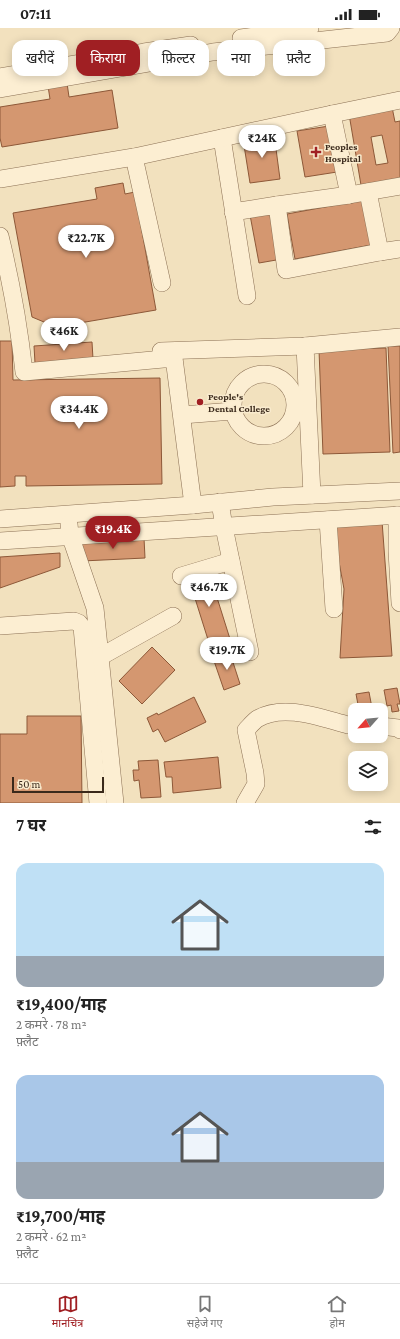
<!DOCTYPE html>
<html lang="hi">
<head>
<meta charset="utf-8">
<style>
	:root { --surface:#fff; --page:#f2f2f2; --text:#222; --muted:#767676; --line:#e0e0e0; --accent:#a01f23 }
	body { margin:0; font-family:"Crimson Pro","Noto Sans Devanagari",serif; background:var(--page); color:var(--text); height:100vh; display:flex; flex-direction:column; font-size:15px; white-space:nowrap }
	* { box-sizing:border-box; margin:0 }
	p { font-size:13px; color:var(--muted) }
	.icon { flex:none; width:22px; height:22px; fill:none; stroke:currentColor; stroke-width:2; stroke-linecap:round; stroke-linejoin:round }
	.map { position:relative; height:775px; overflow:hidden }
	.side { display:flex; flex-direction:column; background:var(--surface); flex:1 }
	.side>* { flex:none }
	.hud { position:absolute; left:12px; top:12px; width:376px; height:36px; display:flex; gap:8px }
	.needle { width:26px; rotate:243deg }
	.tools { position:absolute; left:348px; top:675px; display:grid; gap:8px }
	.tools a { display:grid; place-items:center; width:40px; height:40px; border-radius:8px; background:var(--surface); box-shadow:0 2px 10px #0003; font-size:20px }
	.scale { position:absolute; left:12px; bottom:10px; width:92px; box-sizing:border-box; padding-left:4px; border:2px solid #3a291b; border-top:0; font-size:11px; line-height:14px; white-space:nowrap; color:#3a291b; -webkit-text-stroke:3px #f9ebce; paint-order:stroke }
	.price { position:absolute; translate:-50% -34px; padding:0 9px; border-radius:14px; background:#fff; color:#222; font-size:13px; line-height:26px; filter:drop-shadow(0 1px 2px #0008) }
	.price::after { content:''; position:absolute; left:50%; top:24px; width:12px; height:9px; margin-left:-6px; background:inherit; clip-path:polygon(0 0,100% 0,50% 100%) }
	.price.current { background:var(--accent); color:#fff }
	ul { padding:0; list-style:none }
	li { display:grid; align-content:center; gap:8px; height:212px; padding:0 16px }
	li span { display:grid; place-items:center; height:124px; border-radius:12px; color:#555 }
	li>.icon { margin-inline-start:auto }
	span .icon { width:72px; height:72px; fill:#fffc; stroke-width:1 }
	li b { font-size:17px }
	h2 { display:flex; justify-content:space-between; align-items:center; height:48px; padding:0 16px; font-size:17px }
	.pill { padding:0 14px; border-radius:12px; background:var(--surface); box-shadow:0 2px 10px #0003; font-size:14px; line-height:36px }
	.pill.current { background:var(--accent); color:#fff }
	.status { display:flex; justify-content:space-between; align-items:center; height:28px; padding:0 20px; background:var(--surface); direction:ltr }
	.status svg { height:11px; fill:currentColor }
	.menu { display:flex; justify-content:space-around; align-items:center; height:56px; border-top:1px solid var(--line); background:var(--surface); font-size:11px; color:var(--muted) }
	.menu a { display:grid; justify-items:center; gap:2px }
	.menu .current { color:var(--accent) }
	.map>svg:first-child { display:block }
	.building { fill:#d49770; stroke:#8d5838; fill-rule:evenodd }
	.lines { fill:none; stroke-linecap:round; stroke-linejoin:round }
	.minor-casing { stroke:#8c7155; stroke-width:18 }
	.minor { stroke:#fceed2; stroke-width:17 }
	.poi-dot { fill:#a01f23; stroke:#f9ebce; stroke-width:1.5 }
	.labels { text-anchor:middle; stroke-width:3; stroke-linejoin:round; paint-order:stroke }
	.poi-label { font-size:10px; font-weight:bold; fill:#3a291b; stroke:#f9ebce; text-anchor:start }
</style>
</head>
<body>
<div class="status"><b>07:11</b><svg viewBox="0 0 49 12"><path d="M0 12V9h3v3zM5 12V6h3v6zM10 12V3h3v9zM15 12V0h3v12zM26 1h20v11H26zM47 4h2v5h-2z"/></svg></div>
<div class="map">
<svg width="400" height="775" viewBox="0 0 400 775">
	<rect width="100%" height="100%" fill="#f2e1be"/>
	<g class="building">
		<path d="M67,55L69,69L112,62L118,100L2,119L0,110V79L50,71L48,58Z"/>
		<path d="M392,79L395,94L400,93V157L362,163L349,86ZM382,107L388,135L376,137L371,109Z"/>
		<path d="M329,98L337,144L305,149L297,103Z"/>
		<path d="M274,106L280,151L250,155L243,111Z"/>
		<path d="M123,155L125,166L135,164L156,282L56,299L32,289L13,185L97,171L95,160Z"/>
		<path d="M363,172L371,217L295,231L287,186Z"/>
		<path d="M274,183L282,231L259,235L250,187Z"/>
		<path d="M0,313H12L13,352L160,350L162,456L26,458V448H15V458L0,459Z"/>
		<path d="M92,314L93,331L35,335L34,318Z"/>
		<path d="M388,318H400V424L393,425Z"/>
		<path d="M386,320L390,424L323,426L319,322Z"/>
		<path d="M382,493L392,628L340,630L344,561L332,496Z"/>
		<path d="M144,510L145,530L82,533L81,513Z"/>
		<path d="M60,525V539L0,560V529Z"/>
		<path d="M208,541L230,611L210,618L188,548Z"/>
		<path d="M152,619L175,642L142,676L119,653Z"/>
		<path d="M230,625L240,656L224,662L213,630Z"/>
		<path d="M397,660L400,676H397L399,683L392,684L391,677L387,678L384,662Z"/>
		<path d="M369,664L372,680H370V682H359L356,666Z"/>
		<path d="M194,669L206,694L165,714L158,701L153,704L147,690L157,685L158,687Z"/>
		<path d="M27,688H81L82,775H0V706H27Z"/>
		<path d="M218,729L221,760L173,765L172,749H166L164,734Z"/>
		<path d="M158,732L161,769L141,770L139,752L134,753L133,742H139L138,733Z"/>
	</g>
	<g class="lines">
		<defs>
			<g id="minor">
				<path d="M241,10L310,0"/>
				<path d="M0,49L144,24L191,17"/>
				<path d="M0,61L213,24L387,5L391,0"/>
				<path d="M332,86L349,167"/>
				<path d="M222,110L247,268"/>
				<path d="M134,129L162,255"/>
				<path d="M0,151L134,129L332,86L400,72"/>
				<path d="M368,164L380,224"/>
				<path d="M277,177L349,167L400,158"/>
				<path d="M233,184L277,177L286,242L380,224L400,221"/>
				<path d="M0,208C11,253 19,298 24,344L174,330L193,477"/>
				<path d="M305,318L312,467"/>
				<path d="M161,323L305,318L400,309"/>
				<circle cx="264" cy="377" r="31"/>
				<path d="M182,387L233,383"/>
				<path d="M220,474L224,499L250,624"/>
				<path d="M397,487V523L400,575"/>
				<path d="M0,491L193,477L273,469L400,463"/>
				<path d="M328,492L334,581"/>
				<path d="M69,496L70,507L95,580L115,775"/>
				<path d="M0,513L400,487"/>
				<path d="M181,548L231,533"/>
				<path d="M0,598L74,593L79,595L82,599L98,775"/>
				<path d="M100,629L173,588"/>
				<path d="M381,698L398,700L400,702"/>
				<path d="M245,775L256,756L255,745L246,702C249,699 253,694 257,691C283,675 321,690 348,697H355"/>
			</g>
		</defs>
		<use href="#minor" class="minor-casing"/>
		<use href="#minor" class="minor"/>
	</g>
	<g class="poi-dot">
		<path d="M314 118h4v4h4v4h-4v4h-4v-4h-4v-4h4z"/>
		<circle cx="200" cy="374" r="4"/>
	</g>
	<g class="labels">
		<g class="poi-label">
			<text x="325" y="122">Peoples<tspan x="325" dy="12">Hospital</tspan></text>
			<text x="208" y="372">People's<tspan x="208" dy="12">Dental College</tspan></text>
		</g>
	</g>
</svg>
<div class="tools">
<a><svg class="needle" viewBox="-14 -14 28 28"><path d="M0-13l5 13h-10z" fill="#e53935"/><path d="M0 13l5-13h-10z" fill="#767676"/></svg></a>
<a><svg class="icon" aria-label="layers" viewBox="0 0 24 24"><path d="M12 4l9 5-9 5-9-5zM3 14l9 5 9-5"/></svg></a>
</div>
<div class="scale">50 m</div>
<b class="price" style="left:262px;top:131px">₹24K</b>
<b class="price" style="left:86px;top:231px">₹22.7K</b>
<b class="price" style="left:64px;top:324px">₹46K</b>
<b class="price" style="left:79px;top:402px">₹34.4K</b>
<b class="price current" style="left:113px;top:522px">₹19.4K</b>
<b class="price" style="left:209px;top:580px">₹46.7K</b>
<b class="price" style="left:227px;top:643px">₹19.7K</b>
<div class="hud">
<a class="pill">खरीदें</a>
<a class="pill current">किराया</a>
<a class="pill">फ़िल्टर</a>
<a class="pill">नया</a>
<a class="pill">फ़्लैट</a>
</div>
</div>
<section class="side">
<h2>7 घर<svg class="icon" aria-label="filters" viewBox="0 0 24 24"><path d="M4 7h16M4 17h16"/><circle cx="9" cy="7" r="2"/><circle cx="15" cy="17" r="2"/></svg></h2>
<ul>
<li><span style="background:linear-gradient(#bfe0f5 75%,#9aa5b1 0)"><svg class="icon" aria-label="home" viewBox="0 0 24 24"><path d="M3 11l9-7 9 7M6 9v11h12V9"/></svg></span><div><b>₹19,400/माह</b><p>2 कमरे · 78 m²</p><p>फ़्लैट</p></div></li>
<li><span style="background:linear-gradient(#a9c7e8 70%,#9aa5b1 0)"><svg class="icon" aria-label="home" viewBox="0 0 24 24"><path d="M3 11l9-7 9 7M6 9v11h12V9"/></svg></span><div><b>₹19,700/माह</b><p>2 कमरे · 62 m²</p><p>फ़्लैट</p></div></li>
</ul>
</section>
<nav class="menu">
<a class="current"><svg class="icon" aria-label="map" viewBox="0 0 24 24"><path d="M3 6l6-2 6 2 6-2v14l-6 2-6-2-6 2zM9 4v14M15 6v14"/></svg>मानचित्र</a>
<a><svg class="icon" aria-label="saved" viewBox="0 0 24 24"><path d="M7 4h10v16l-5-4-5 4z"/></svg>सहेजे गए</a>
<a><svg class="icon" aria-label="home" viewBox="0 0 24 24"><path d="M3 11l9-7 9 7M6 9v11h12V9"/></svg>होम</a>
</nav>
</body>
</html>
